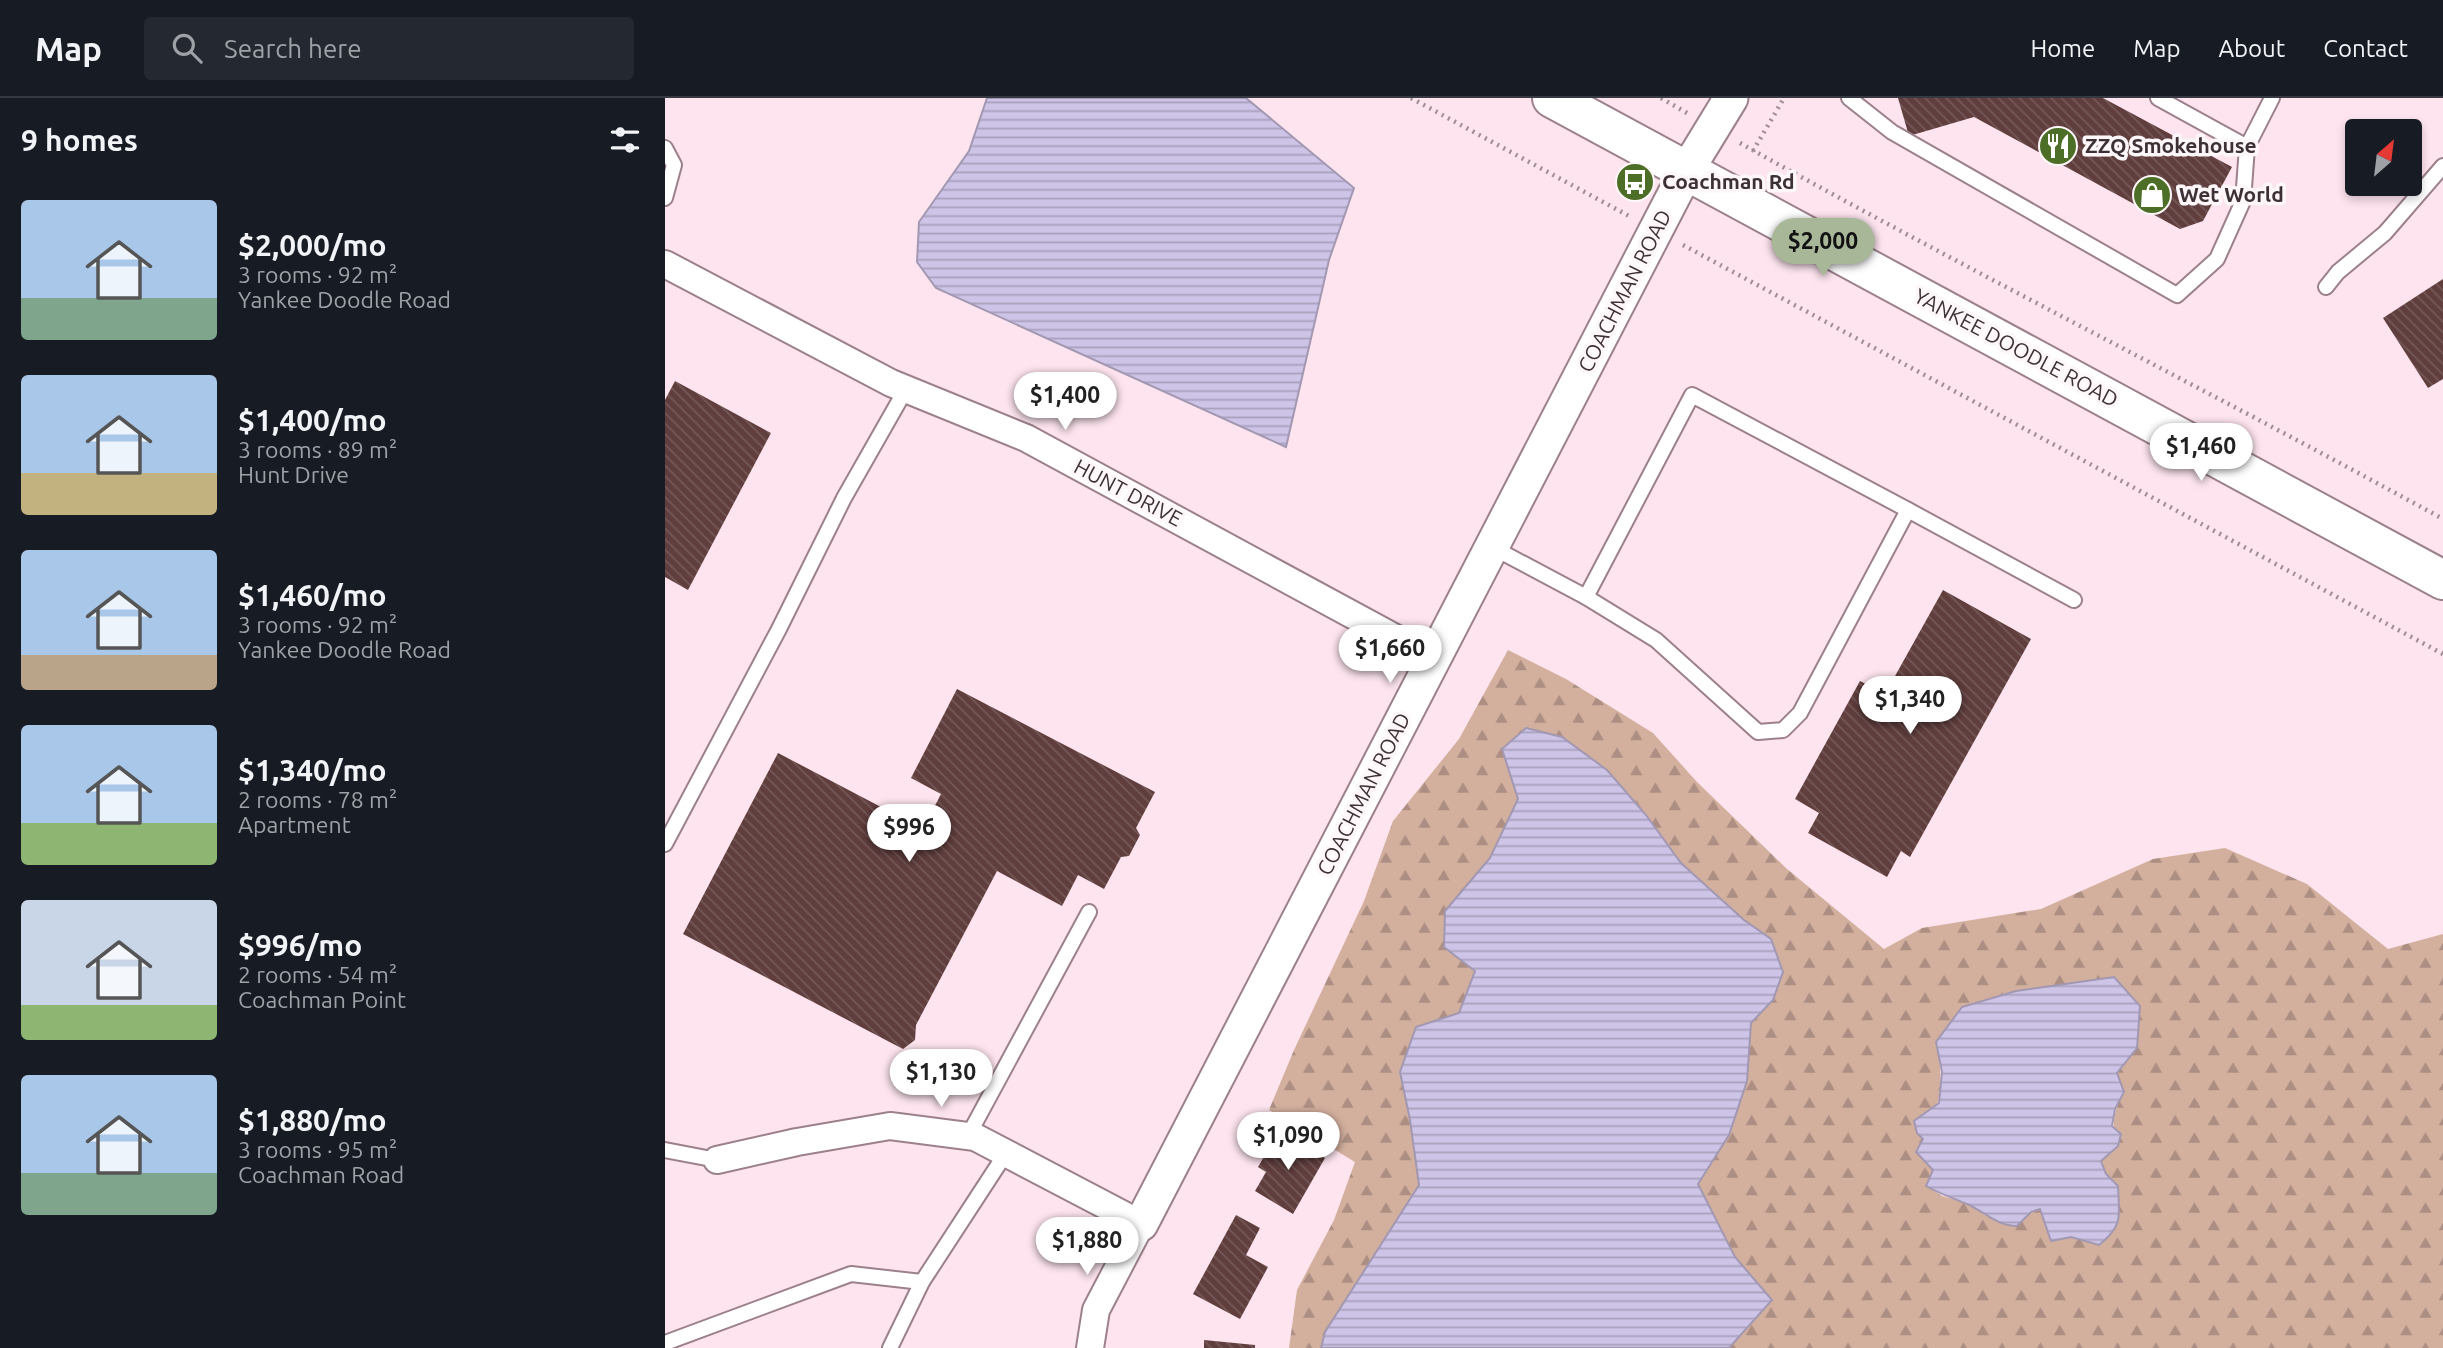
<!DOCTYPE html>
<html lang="en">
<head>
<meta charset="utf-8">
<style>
	:root { --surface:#171b24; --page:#242831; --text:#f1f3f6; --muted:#9ea1a6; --line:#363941; --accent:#a7b798 }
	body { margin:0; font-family:Ubuntu,sans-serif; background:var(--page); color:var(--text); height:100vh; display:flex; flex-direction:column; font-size:26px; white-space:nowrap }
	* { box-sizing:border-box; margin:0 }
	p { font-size:23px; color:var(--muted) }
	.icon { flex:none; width:38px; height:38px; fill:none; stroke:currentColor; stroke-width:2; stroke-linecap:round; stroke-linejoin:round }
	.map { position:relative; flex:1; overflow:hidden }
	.details { display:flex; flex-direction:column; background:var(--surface); width:665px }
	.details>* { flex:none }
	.needle { width:46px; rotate:28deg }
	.controls { position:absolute; left:1680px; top:21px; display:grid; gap:14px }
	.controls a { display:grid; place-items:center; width:77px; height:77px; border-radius:7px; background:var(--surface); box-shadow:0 4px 10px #0003; font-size:35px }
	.price { position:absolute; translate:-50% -60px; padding:0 16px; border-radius:24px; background:#fff; color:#222; font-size:23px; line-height:46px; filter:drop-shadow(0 2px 4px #0008) }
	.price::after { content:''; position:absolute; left:50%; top:42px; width:21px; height:16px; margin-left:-10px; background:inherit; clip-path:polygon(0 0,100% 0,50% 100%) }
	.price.active { background:var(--accent); color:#111 }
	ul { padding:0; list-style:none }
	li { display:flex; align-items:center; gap:21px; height:175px; padding:0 21px }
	li span { display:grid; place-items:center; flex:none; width:196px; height:140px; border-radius:7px; color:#555 }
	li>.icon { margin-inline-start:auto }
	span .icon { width:84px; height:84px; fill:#fffc; stroke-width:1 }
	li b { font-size:30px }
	h2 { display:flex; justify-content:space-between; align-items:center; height:84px; padding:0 21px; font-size:30px }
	header { display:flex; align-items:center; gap:42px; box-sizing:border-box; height:98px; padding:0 35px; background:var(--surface); border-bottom:2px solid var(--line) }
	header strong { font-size:33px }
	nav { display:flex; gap:38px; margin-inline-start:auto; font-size:24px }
	.search { width:490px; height:63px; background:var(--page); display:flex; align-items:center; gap:18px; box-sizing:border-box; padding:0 24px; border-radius:7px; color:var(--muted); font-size:26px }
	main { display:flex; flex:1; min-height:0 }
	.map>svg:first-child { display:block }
	.forest { fill:url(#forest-firs); fill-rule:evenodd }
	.water { fill:url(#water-rules); stroke:#a298b2; stroke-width:2 }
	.building { fill:url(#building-back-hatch) }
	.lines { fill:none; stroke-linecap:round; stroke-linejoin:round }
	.service-casing { stroke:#9c808b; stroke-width:18 }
	.minor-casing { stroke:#9c808b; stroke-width:30 }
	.tertiary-casing { stroke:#9c808b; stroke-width:37 }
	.secondary-casing { stroke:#9c808b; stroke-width:42 }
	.path { stroke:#9f8c94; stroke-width:4.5; stroke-dasharray:2 5; stroke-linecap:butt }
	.service { stroke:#fff; stroke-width:14 }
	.minor { stroke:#fff; stroke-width:26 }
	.tertiary { stroke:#fff; stroke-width:33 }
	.secondary { stroke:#fff; stroke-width:38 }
	.labels { text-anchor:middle; stroke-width:7; stroke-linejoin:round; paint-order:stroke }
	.poi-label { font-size:21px; font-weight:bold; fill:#3d3136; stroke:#fdf7f9; text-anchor:start }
	.street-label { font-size:21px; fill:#3d3136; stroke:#fdf7f9 }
</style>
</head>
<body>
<header>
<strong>Map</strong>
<div class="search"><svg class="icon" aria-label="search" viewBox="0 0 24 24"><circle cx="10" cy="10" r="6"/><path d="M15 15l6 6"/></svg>Search here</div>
<nav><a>Home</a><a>Map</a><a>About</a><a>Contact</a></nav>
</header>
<main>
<section class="details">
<h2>9 homes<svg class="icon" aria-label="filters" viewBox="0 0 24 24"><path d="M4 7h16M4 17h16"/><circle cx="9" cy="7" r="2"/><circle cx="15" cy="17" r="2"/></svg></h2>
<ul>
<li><span style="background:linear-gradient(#a9c7e8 70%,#7fa58c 0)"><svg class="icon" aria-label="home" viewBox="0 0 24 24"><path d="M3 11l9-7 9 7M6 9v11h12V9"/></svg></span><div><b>$2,000/mo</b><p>3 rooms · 92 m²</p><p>Yankee Doodle Road</p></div></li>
<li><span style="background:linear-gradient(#a9c7e8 70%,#c2b280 0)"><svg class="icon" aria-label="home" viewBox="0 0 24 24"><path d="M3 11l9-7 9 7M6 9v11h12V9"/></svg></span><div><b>$1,400/mo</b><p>3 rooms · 89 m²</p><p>Hunt Drive</p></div></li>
<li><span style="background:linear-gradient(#a9c7e8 75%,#b9a48a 0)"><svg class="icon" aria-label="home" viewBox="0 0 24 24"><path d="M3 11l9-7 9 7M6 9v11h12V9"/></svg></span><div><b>$1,460/mo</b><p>3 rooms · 92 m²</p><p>Yankee Doodle Road</p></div></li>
<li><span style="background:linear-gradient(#a9c7e8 70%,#8fb573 0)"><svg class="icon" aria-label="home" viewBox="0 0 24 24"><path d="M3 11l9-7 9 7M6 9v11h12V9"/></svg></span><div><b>$1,340/mo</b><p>2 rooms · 78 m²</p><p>Apartment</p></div></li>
<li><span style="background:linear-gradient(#c9d6e8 75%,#8fb573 0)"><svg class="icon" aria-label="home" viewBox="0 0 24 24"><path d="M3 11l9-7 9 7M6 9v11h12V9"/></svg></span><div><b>$996/mo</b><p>2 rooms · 54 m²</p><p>Coachman Point</p></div></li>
<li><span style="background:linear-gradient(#a9c7e8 70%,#7fa58c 0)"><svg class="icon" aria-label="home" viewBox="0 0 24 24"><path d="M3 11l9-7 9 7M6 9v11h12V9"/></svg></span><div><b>$1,880/mo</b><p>3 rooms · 95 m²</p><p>Coachman Road</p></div></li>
</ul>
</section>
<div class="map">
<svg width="1778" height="1250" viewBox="0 0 1778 1250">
	<defs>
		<pattern id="forest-firs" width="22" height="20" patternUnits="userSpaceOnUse" patternTransform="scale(1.75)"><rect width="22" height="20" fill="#d3af9e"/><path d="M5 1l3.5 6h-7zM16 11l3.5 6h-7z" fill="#ac8f82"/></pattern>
		<pattern id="water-rules" width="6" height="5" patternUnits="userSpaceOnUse" patternTransform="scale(1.75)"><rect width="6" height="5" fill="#cdc4e7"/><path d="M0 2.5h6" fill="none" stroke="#a8a0bc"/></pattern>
		<pattern id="building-back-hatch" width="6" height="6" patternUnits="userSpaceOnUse" patternTransform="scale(1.75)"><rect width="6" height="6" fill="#603e3d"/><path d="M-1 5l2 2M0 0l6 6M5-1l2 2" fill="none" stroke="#745858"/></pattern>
	</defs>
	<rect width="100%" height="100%" fill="#fde4ee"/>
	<path class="forest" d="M843,552L901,581L988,635L1032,684L1122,771L1219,851L1257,830L1376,811L1488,761L1560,750L1642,786L1723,851L1778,836V1250H1064L1107,1202L1070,1159L1033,1086L1064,1037L1082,983L1086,925L1108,902L1106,841L1079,822L1016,765L981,717L942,672L897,639L861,630L837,651L853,700L825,760L780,813L779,849L810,873L794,915L751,929L735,974L745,1022L754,1087L660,1234L656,1250H624L632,1192L669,1122L690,1064L604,1012L629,952L699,803L728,723L794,641ZM1449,879L1472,950L1452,975L1459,994C1448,1016 1446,1024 1453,1048L1436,1063L1441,1076L1453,1088L1366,1114L1352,1128L1321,1118L1304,1106L1277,1098L1262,1088L1268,1072L1251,1054C1274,1013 1281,991 1271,944L1297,909Z"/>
	<g class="water">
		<path d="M322,0H581L689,90L664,162L621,349L271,190L252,164L254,124L304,53Z"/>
		<path d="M861,630L897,639L942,672L981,717L1016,765L1079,822L1106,841L1118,874L1108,902L1086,925L1082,983L1064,1037L1033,1086L1070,1159L1107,1202L1064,1250H656L660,1234L754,1087L745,1022L735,974L751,929L794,915L810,873L779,849L780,813L825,760L853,701L837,651Z"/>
		<path d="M1449,879L1475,908L1472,950L1452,975L1459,994L1450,1011L1447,1028L1456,1036L1453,1048L1436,1063L1441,1076L1453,1088C1454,1118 1459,1127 1434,1147L1406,1139L1386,1143L1375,1111L1366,1114L1352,1128C1332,1128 1320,1114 1302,1106C1288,1100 1275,1096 1261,1088L1268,1072L1251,1054L1258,1041L1252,1035L1249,1023L1274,1005L1277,974L1271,944L1297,909L1351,893Z"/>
	</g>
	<g class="building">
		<path d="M1233,0H1438L1567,69L1538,123L1515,131L1309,19L1244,38Z"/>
		<path d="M1778,181V281L1763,290L1718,220Z"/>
		<path d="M10,283L106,335L23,492L0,479V302Z"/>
		<path d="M1278,492L1366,541L1245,759L1236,753L1222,779L1143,735L1154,715L1130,701L1195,583L1220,596Z"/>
		<path d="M292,591L490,694L471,730L475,737L464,758L456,759L439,791L413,777L397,808L332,773L251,927L250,942L238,951L18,836L113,655L258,731L276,696L246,680Z"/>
		<path d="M614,1033L660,1060L628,1116L590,1093L601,1074L593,1069Z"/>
		<path d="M571,1117L595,1130L581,1157L603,1169L575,1221L528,1196Z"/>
		<path d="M539,1242L590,1247V1250H539Z"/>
	</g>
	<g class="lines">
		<defs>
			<g id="service">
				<path d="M1184,0L1227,34L1512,197L1552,161L1578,103L1582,49L1493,0"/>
				<path d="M1582,49L1607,0"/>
				<path d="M0,50L9,67L0,100"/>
				<path d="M1661,189L1673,174L1720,135L1778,68"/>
				<path d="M827,449L921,499L991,542L1093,634L1118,632L1135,615L1243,412L1409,502"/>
				<path d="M921,499L1027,297L1243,412"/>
				<path d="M0,746L114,531L179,400L241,291"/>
				<path d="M303,1038L424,814"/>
				<path d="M0,1052L52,1062"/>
				<path d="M0,1245L186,1176L257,1184"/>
				<path d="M225,1250L257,1184L341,1055"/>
			</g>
			<g id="minor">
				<path d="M0,166L226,285L361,340L769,561"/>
				<path d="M52,1062L132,1044L225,1028L310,1039L476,1126L431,1212L425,1250"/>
			</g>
			<path id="tertiary" d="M476,1126L1022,72L1066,0"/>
			<path id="secondary" d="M887,0L1778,482"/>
		</defs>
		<use href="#service" class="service-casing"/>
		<use href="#minor" class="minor-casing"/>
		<use href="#tertiary" class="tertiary-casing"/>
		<use href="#secondary" class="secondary-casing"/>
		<g class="path">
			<path d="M746,0L964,118"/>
			<path d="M996,0L1022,15"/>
			<path d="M1075,45C1307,175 1545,293 1778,421"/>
			<path d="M1088,53L1119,0"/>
			<path d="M1018,147L1778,556"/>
		</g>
		<use href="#service" class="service"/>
		<use href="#minor" class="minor"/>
		<use href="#tertiary" class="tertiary"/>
		<use href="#secondary" class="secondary"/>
	</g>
	<defs>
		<symbol id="restaurant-disc" viewBox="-11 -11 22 22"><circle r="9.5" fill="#4c6e26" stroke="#fdf7f9"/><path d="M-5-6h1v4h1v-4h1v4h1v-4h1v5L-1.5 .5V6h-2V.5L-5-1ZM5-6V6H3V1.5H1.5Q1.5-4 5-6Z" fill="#fff"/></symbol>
		<symbol id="bus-disc" viewBox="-11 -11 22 22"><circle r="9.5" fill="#4c6e26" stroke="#fdf7f9"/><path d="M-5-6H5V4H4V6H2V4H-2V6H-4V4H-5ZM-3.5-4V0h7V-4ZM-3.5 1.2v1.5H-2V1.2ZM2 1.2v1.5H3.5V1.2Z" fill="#fff"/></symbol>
		<symbol id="shop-disc" viewBox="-11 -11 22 22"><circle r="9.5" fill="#4c6e26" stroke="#fdf7f9"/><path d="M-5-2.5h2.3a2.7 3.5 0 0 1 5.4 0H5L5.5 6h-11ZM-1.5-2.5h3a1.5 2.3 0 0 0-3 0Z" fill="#fff"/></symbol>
	</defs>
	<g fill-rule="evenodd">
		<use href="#restaurant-disc" x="1371" y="26" width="44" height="44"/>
		<use href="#bus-disc" x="948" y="62" width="44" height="44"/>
		<use href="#shop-disc" x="1465" y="75" width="44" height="44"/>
	</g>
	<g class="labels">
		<g class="poi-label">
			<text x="1420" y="55">ZZQ Smokehouse</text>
			<text x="997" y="91">Coachman Rd</text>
			<text x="1514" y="104">Wet World</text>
		</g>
		<g class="street-label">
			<text transform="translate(960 193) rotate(-63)" y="7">COACHMAN ROAD</text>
			<text transform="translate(1351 250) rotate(28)" y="7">YANKEE DOODLE ROAD</text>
			<text transform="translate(463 395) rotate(28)" y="7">HUNT DRIVE</text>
			<text transform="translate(699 696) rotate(-63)" y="7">COACHMAN ROAD</text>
		</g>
	</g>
</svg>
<div class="controls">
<a><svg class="needle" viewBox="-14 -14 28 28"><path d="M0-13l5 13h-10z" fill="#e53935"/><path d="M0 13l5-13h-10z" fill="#9ea1a6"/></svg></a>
</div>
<b class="price active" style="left:1158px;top:180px">$2,000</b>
<b class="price" style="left:400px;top:334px">$1,400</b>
<b class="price" style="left:1536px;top:385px">$1,460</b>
<b class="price" style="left:725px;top:587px">$1,660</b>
<b class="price" style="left:1245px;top:638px">$1,340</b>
<b class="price" style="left:244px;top:766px">$996</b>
<b class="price" style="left:276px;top:1011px">$1,130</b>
<b class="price" style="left:623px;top:1074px">$1,090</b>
<b class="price" style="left:422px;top:1179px">$1,880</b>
</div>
</main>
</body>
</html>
